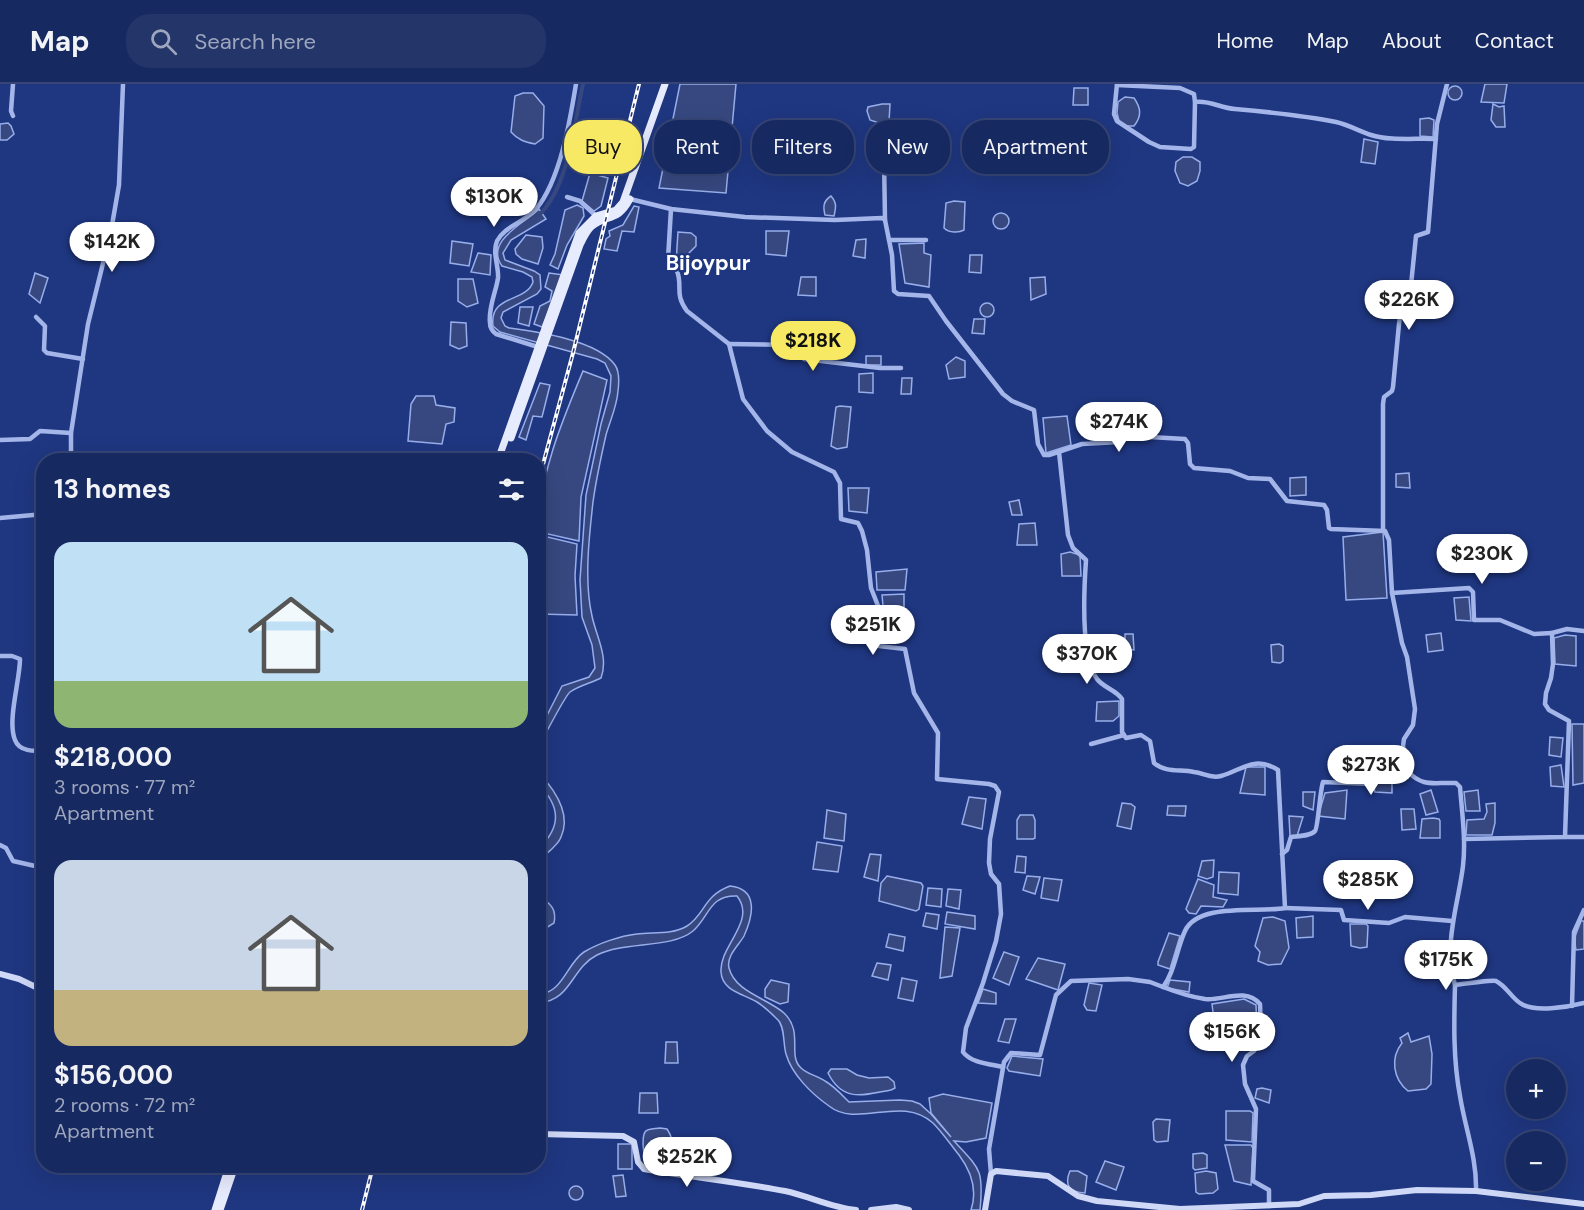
<!DOCTYPE html>
<html lang="en">
<head>
<meta charset="utf-8">
<style>
	:root { --surface:#172961; --page:#24356a; --text:#f1f3f6; --muted:#9ea6bd; --line:#364576; --accent:#f7e964 }
	body { margin:0; font-family:"DM Sans",sans-serif; background:var(--page); color:var(--text); height:100vh; display:flex; flex-direction:column; font-size:22px; white-space:nowrap }
	* { box-sizing:border-box; margin:0 }
	p { font-size:20px; color:var(--muted) }
	.icon { flex:none; width:33px; height:33px; fill:none; stroke:currentColor; stroke-width:2; stroke-linecap:round; stroke-linejoin:round }
	.map { position:relative; flex:1; overflow:hidden }
	.details { position:absolute; left:36px; top:369px; width:510px; height:720px; display:flex; flex-direction:column; background:var(--surface); border-radius:24px; box-shadow:0 6px 24px #0002,0 0 0 2px var(--line) }
	.details>* { flex:none }
	.top-card { position:absolute; left:564px; top:36px; width:570px; height:54px; display:flex; gap:12px }
	.tools { position:absolute; left:1506px; top:975px; display:grid; gap:12px }
	.tools a { display:grid; place-items:center; width:60px; height:60px; border-radius:50%; background:var(--surface); box-shadow:0 6px 24px #0002,0 0 0 2px var(--line); font-size:30px }
	.price { position:absolute; translate:-50% -51px; padding:0 14px; border-radius:21px; background:#fff; color:#222; font-size:20px; line-height:39px; filter:drop-shadow(0 2px 3px #0008) }
	.price::after { content:''; position:absolute; left:50%; top:36px; width:18px; height:14px; margin-left:-9px; background:inherit; clip-path:polygon(0 0,100% 0,50% 100%) }
	.price.on { background:var(--accent); color:#111 }
	ul { padding:0; list-style:none }
	li { display:grid; align-content:center; gap:12px; height:318px; padding:0 18px }
	li span { display:grid; place-items:center; height:186px; border-radius:18px; color:#555 }
	li>.icon { margin-inline-start:auto }
	span .icon { width:108px; height:108px; fill:#fffc; stroke-width:1 }
	li b { font-size:26px }
	h2 { display:flex; justify-content:space-between; align-items:center; height:72px; padding:0 18px; font-size:26px }
	.pill { padding:0 21px; border-radius:24px; background:var(--surface); box-shadow:0 6px 24px #0002,0 0 0 2px var(--line); font-size:21px; line-height:54px }
	.pill.on { background:var(--accent); color:#111 }
	header { display:flex; align-items:center; gap:36px; box-sizing:border-box; height:84px; padding:0 30px; background:var(--surface); border-bottom:2px solid var(--line) }
	header strong { font-size:28px }
	nav { display:flex; gap:33px; margin-inline-start:auto; font-size:21px }
	.search { width:420px; height:54px; background:var(--page); display:flex; align-items:center; gap:15px; box-sizing:border-box; padding:0 21px; border-radius:24px; color:var(--muted); font-size:22px }
	.map>svg:first-child { display:block }
	.water { fill:#374880; stroke:#98aeea; stroke-width:1.5 }
	.lines { fill:none; stroke-linecap:round; stroke-linejoin:round }
	.canal { stroke:#374880; stroke-width:4 }
	.minor { stroke:#a4b6e9; stroke-width:4.5 }
	.secondary { stroke:#cfd9f7; stroke-width:6 }
	.primary { stroke:#e7ebfe; stroke-width:7 }
	.rail-casing { stroke:#fff; stroke-width:4 }
	.rail { stroke:#1f3781; stroke-width:1.5; stroke-dasharray:4.5; stroke-linecap:butt }
	.labels { text-anchor:middle; stroke-width:4.5; stroke-linejoin:round; paint-order:stroke }
	.quarter-label { font-size:21px; font-weight:bold; fill:#fff; stroke:#1f3781 }
</style>
</head>
<body>
<header>
<strong>Map</strong>
<div class="search"><svg class="icon" aria-label="search" viewBox="0 0 24 24"><circle cx="10" cy="10" r="6"/><path d="M15 15l6 6"/></svg>Search here</div>
<nav><a>Home</a><a>Map</a><a>About</a><a>Contact</a></nav>
</header>
<div class="map">
<svg width="1584" height="1126" viewBox="0 0 1584 1126">
	<rect width="100%" height="100%" fill="#1f3781"/>
	<g class="water">
		<path d="M680,0H736L726,109L659,104Z"/>
		<path d="M1485,0H1507L1504,19L1481,18Z"/>
		<circle cx="1455" cy="9" r="7"/>
		<path d="M1074,4H1088V21H1073Z"/>
		<path d="M523,9H533L544,22L543,54L535,60C525,58 518,56 511,48L515,12Z"/>
		<path d="M1125,13L1134,14C1141,24 1142,32 1134,42H1125L1119,37L1117,29L1118,18Z"/>
		<path d="M882,20H890L889,38L882,40L870,36L867,27L868,23Z"/>
		<path d="M1493,20L1499,23L1504,22L1505,43H1496L1491,36Z"/>
		<path d="M1429,34L1434,36L1433,53L1420,52V35Z"/>
		<path d="M8,39L11,42L14,50L7,56H0V40Z"/>
		<path d="M1364,55L1378,58L1375,80L1361,78Z"/>
		<path d="M1183,73H1192L1200,78V87L1197,97L1188,102L1180,99L1175,87L1176,78Z"/>
		<path d="M590,89L608,94L601,122L594,127L582,117Z"/>
		<path d="M831,112C837,119 836,123 834,132L825,131C823,123 823,117 831,112Z"/>
		<path d="M954,117L965,118L964,146C959,149 949,149 944,144L946,119Z"/>
		<path d="M577,121L583,124L584,132L567,161L558,185L550,181L555,170L565,126Z"/>
		<path d="M634,122L639,123L634,148L622,147L617,167L604,165L606,155L610,152L609,147L623,141Z"/>
		<path d="M539,125L546,135L511,156L503,169L505,176L534,187L540,191L541,205L537,210L503,228L501,234L505,242L509,244C538,248 597,256 615,281C620,288 619,299 618,307C617,322 610,337 606,351C601,373 596,396 593,418C589,453 584,498 592,532C596,552 609,573 601,594C591,599 578,602 570,608C566,611 541,657 539,664V647L562,602L589,593L595,584L592,561L582,533L580,496L586,411L601,340L610,308L611,292L605,279L597,275L500,248L493,242C489,210 526,219 533,198L532,193L523,188L502,182C484,157 525,139 539,125Z"/>
		<circle cx="1001" cy="137" r="8"/>
		<path d="M766,147H789L786,172L766,170Z"/>
		<path d="M678,148L691,149L696,153V162L685,173L683,178L676,179Z"/>
		<path d="M526,151L542,153L543,164L538,180L522,175L516,170L515,165Z"/>
		<path d="M866,155L865,174L853,172L856,156Z"/>
		<path d="M452,157L473,160L469,182L450,179Z"/>
		<path d="M924,159V169L931,171L929,203L905,199L899,160Z"/>
		<path d="M478,169L491,171L490,191L471,188Z"/>
		<path d="M970,171H982L981,189L969,188Z"/>
		<path d="M35,189L48,194L40,219L29,210Z"/>
		<path d="M549,189L564,191L542,243L534,240L540,222L550,217L552,207L545,203Z"/>
		<path d="M801,193H816V212L798,211Z"/>
		<path d="M1045,193L1046,210L1031,216L1030,194Z"/>
		<path d="M458,195H473L478,219L467,223L458,217Z"/>
		<circle cx="987" cy="226" r="7"/>
		<path d="M520,223H533L529,242L518,239Z"/>
		<path d="M974,235H985L984,250L972,249Z"/>
		<path d="M451,238L466,239L467,262L459,265L450,261Z"/>
		<path d="M824,245L847,246V259L823,258Z"/>
		<rect x="866" y="272" width="15" height="9"/>
		<path d="M956,273L965,277V293L949,295L946,281Z"/>
		<path d="M583,287L607,296L581,413L579,457L539,448C538,394 562,337 583,287Z"/>
		<path d="M873,289V309L859,308V290Z"/>
		<path d="M902,294H912L911,310H901Z"/>
		<path d="M540,299L550,301L542,333L533,332L526,356L519,353Z"/>
		<path d="M416,312H434L436,321L455,324L454,338L446,340L442,360L408,357L411,320Z"/>
		<path d="M840,322L851,323L847,363L837,365L831,362L836,323Z"/>
		<path d="M1067,332L1071,361L1046,369L1043,334Z"/>
		<path d="M1409,389L1410,404L1396,403V390Z"/>
		<path d="M1306,393V411L1290,412V394Z"/>
		<path d="M848,404H869L867,429L849,427Z"/>
		<path d="M1019,416L1022,431H1012L1009,418Z"/>
		<path d="M1035,439L1037,461H1017L1019,440Z"/>
		<path d="M1383,448L1387,514L1346,516L1343,453Z"/>
		<path d="M539,451L577,460L575,492L577,531L539,530Z"/>
		<path d="M1070,468L1080,471L1081,492H1062L1061,470Z"/>
		<path d="M907,485L905,506H877L876,488Z"/>
		<path d="M904,510V533H884L882,511Z"/>
		<path d="M1469,513L1471,537L1456,536L1454,514Z"/>
		<path d="M1441,549L1443,566L1428,568L1426,551Z"/>
		<path d="M1125,550H1133L1134,566L1125,565Z"/>
		<path d="M1565,551L1576,552V582L1555,580L1554,554Z"/>
		<path d="M1279,560L1283,562V577L1280,579L1272,578L1271,561Z"/>
		<path d="M1119,617V632L1113,637H1096L1097,618Z"/>
		<path d="M1572,640H1584V699L1573,701Z"/>
		<path d="M1550,653L1563,654L1561,673L1549,671Z"/>
		<path d="M1561,681L1564,703L1551,702L1550,683Z"/>
		<path d="M1246,683H1265V711L1240,709Z"/>
		<path d="M539,689C554,705 572,729 561,753C558,762 545,770 539,777V764C561,743 561,723 539,701Z"/>
		<path d="M1376,692L1392,693V709L1375,708L1373,699Z"/>
		<path d="M1347,706L1345,735L1318,732L1325,709Z"/>
		<path d="M1431,706L1438,728L1426,731L1420,710Z"/>
		<path d="M1478,706L1480,727H1466L1464,708Z"/>
		<path d="M1303,708H1315L1313,726L1303,722Z"/>
		<path d="M969,713L986,715L982,745L962,740Z"/>
		<path d="M1122,719L1131,720L1135,723L1131,745L1117,742Z"/>
		<path d="M1495,719V739L1492,751H1466L1467,736L1484,735L1487,728L1486,720Z"/>
		<path d="M1168,722H1186L1185,732L1167,731Z"/>
		<path d="M1401,725H1414L1416,745L1402,746Z"/>
		<path d="M827,726L846,730L844,757L824,754Z"/>
		<path d="M1020,731H1033L1035,736V754L1033,755H1017V736Z"/>
		<path d="M1289,732L1303,733L1297,752H1290Z"/>
		<path d="M1433,734L1439,735L1440,737V754H1420L1422,735Z"/>
		<path d="M817,758L842,762L838,788L813,785Z"/>
		<path d="M870,770L881,771L878,797L864,793Z"/>
		<path d="M1017,772L1026,773L1025,789L1015,788Z"/>
		<path d="M1214,776L1213,793L1207,795L1198,792L1202,777Z"/>
		<path d="M1219,788L1239,789L1238,811L1218,809Z"/>
		<path d="M887,792L921,799L923,802L919,825L916,827L879,817L881,799Z"/>
		<path d="M1027,792L1040,793L1035,810L1023,806Z"/>
		<path d="M1044,794L1062,796L1058,817L1041,814Z"/>
		<path d="M1198,795L1214,801L1213,813L1227,816L1223,823L1201,822L1196,830L1189,829L1186,825Z"/>
		<path d="M730,802C759,805 753,832 744,852C739,861 726,872 729,884C735,908 767,914 784,929C804,948 787,971 801,984C807,990 818,992 825,997C834,1002 842,1011 849,1018L900,1016L912,1017L920,1020L931,1030L951,1053L931,1029L929,1014L943,1010L992,1019L986,1054L966,1058L954,1057C980,1085 984,1086 980,1126H971C978,1105 971,1087 959,1071C951,1061 942,1048 933,1039C901,1010 858,1045 829,1022C812,1010 792,991 786,970C783,960 785,943 778,936C771,929 765,923 757,918C744,910 722,907 721,888C719,862 757,837 737,812C709,811 710,832 693,847C671,865 625,857 597,871C571,884 572,916 539,919V910C563,909 567,879 584,868C599,859 620,852 637,850C653,848 672,851 687,842C705,831 703,812 730,802Z"/>
		<path d="M928,804L942,805L941,823L926,821Z"/>
		<path d="M948,805L961,806L959,825L946,822Z"/>
		<path d="M539,811C550,820 557,824 554,839L546,844L539,845V836L544,833L543,821L539,818Z"/>
		<path d="M947,828L975,832V845L945,840Z"/>
		<path d="M926,829L939,831L937,845L923,842Z"/>
		<path d="M1313,832V853L1297,854L1296,834Z"/>
		<path d="M1273,833L1285,837L1289,864L1281,880L1268,881L1258,877L1260,868L1255,862L1263,834Z"/>
		<path d="M1581,837H1584V865L1576,866L1574,855Z"/>
		<path d="M1350,840H1366L1368,842L1367,863L1360,864L1351,862Z"/>
		<path d="M945,843L960,844L952,892L940,894Z"/>
		<path d="M1169,849L1180,852L1170,885L1158,881V878Z"/>
		<path d="M889,850L905,853L903,867L886,863Z"/>
		<path d="M1004,868L1019,873L1009,901L993,894Z"/>
		<path d="M1038,874L1065,880L1058,906L1026,895Z"/>
		<path d="M877,879L891,881L888,896L872,892Z"/>
		<path d="M902,894L917,897L913,917L898,914Z"/>
		<path d="M771,896L789,900L788,918L780,920L765,913V905Z"/>
		<path d="M1170,896L1190,898L1189,908L1167,904Z"/>
		<path d="M1089,899L1102,901L1096,927L1087,926L1084,921Z"/>
		<path d="M983,905L996,909V920L978,919Z"/>
		<path d="M1244,915L1256,921L1257,947L1221,951L1215,945L1212,920Z"/>
		<path d="M1005,935H1016L1009,959L998,957Z"/>
		<path d="M1408,949L1411,958L1429,952L1432,970L1431,1000L1426,1005L1408,1007C1393,995 1390,974 1402,959L1400,954Z"/>
		<path d="M666,958H677L678,979H665Z"/>
		<path d="M1012,972L1043,975L1040,992L1009,987L1007,984Z"/>
		<path d="M831,985H847L857,991L869,994L888,993L894,998L895,1004L891,1006C864,1011 843,1019 828,989Z"/>
		<path d="M1262,1004L1271,1006L1269,1019L1255,1014L1257,1005Z"/>
		<path d="M538,1005H545L544,1030H539Z"/>
		<path d="M640,1009H657L658,1029H639Z"/>
		<path d="M1226,1027H1250L1253,1029L1252,1058L1226,1056Z"/>
		<path d="M1156,1035L1170,1036L1168,1057L1157,1058L1154,1056L1153,1038Z"/>
		<path d="M660,1044L667,1045C676,1058 674,1075 662,1085L648,1083C644,1078 641,1054 645,1048C648,1044 655,1045 660,1044Z"/>
		<rect x="618" y="1060" width="14" height="25"/>
		<path d="M1225,1061H1251L1253,1064L1251,1101L1234,1097Z"/>
		<path d="M1203,1069L1207,1071V1084L1195,1086L1193,1084V1070Z"/>
		<path d="M1105,1077L1124,1083L1116,1106L1096,1098Z"/>
		<path d="M1070,1087H1078L1087,1092L1085,1109C1069,1108 1064,1101 1070,1087Z"/>
		<path d="M1206,1087L1216,1089L1218,1105L1213,1109L1199,1110L1196,1108L1195,1089Z"/>
		<path d="M623,1091L626,1112L616,1113L613,1092Z"/>
		<circle cx="576" cy="1109" r="7"/>
	</g>
	<g class="lines">
		<path class="canal" d="M539,131C569,102 574,40 583,0"/>
		<g class="minor">
			<path d="M1117,0L1114,30L1117,37L1149,58L1160,63L1191,65L1194,63L1195,18C1210,16 1220,24 1235,25C1269,28 1302,31 1336,38C1349,41 1359,47 1371,51C1390,57 1415,54 1436,55"/>
			<path d="M1117,1L1180,4L1194,10L1195,18"/>
			<path d="M13,32L11,27L13,0"/>
			<path d="M884,74L885,136"/>
			<path d="M567,113L580,117L596,132"/>
			<path d="M630,115L671,125L745,133L835,136L882,134L885,136L892,171L894,207L898,210L929,212L946,237L1003,310L1012,317L1034,326L1038,360L1044,371H1049L1082,360L1119,358L1132,352L1185,355L1188,359L1190,380L1194,384L1230,387L1248,394L1270,395L1287,417L1324,421L1327,426L1329,444L1331,445L1385,447L1389,456L1392,509L1402,559L1407,573L1415,625L1413,641L1404,655L1403,662L1407,687"/>
			<path d="M671,125L668,175C670,181 674,181 677,187C683,202 674,210 687,227L729,260L743,315L767,347L792,368L834,388L840,399L841,435L858,439L862,447L867,466L871,504L882,532L879,562L905,565L914,609L938,649L937,695L989,700L995,702L999,708L990,755L989,779L991,790L999,800L1001,830L996,857L983,899L966,944L963,968C971,979 990,980 1003,983"/>
			<path d="M889,156H926"/>
			<path d="M36,233L45,242L44,266L47,269L83,275"/>
			<path d="M729,260L799,261L804,275L880,284H901"/>
			<path d="M538,263L496,250C492,247 490,244 490,239C488,224 496,208 498,194C499,182 492,169 497,157C505,142 525,138 536,125C560,97 570,37 576,0"/>
			<path d="M0,356L30,355L40,347L71,349"/>
			<path d="M71,376V349L88,240L111,147L119,101L123,0"/>
			<path d="M0,434L44,430"/>
			<path d="M1383,446V320L1384,313L1392,307L1393,303L1399,240L1402,220L1411,201L1416,152L1428,148L1437,40L1447,0"/>
			<path d="M1392,509L1469,504L1473,508L1474,536H1500L1534,550L1552,549"/>
			<path d="M0,572H12L20,575C20,596 7,637 15,656C19,667 34,668 44,666"/>
			<path d="M1091,660L1124,651"/>
			<path d="M1565,753H1584"/>
			<path d="M1464,755L1565,753L1569,637L1549,626L1545,620L1546,609L1551,594L1553,580L1552,549L1567,545L1584,547"/>
			<path d="M0,761L6,764L13,777L44,784"/>
			<path d="M1282,770L1287,766L1291,753C1298,752 1311,752 1315,747C1318,744 1320,706 1323,698L1372,700L1379,688L1407,687C1424,704 1433,698 1456,699L1460,703C1462,729 1466,756 1463,782C1458,822 1443,860 1455,901C1462,900 1493,896 1496,897C1506,902 1511,913 1520,919C1533,929 1569,923 1584,919"/>
			<path d="M1285,824L1341,826L1344,836L1389,839L1405,833L1452,837"/>
			<path d="M1455,901C1454,938 1453,975 1460,1012C1465,1044 1477,1074 1476,1107"/>
			<path d="M1163,903C1176,908 1191,913 1205,915C1223,917 1245,903 1260,920L1261,946L1254,967L1247,972L1243,981L1245,1000L1256,1025L1253,1097L1269,1106V1122"/>
			<path d="M1572,922L1574,848L1584,826"/>
			<path d="M991,1090L989,1065L1004,978L1011,969L1040,971L1056,911L1071,897L1128,895L1150,898L1163,903C1175,887 1177,864 1185,847C1198,818 1259,829 1285,824L1278,686C1255,671 1242,686 1221,692C1210,695 1204,689 1194,688C1180,685 1166,689 1154,679L1150,657L1141,651L1126,654L1122,648V615C1116,606 1104,604 1097,595C1080,572 1084,505 1086,476L1073,464L1068,451L1059,368"/>
		</g>
		<g class="secondary">
			<path d="M0,890L19,895L44,907"/>
			<path d="M538,1050L623,1052L634,1058L638,1078L644,1085C691,1093 738,1098 785,1107C809,1112 832,1124 856,1126"/>
			<path d="M871,1126L896,1123L909,1126"/>
			<path d="M985,1126L991,1090L996,1087L1048,1092L1078,1112L1097,1117L1180,1125L1299,1120L1324,1112L1371,1111L1417,1106L1476,1107L1584,1120"/>
		</g>
		<g class="primary">
			<path d="M511,354L580,161C583,155 586,148 591,143C606,129 617,140 630,115"/>
			<path d="M498,376L579,149L596,132L616,126L623,118L665,0"/>
			<path d="M215,1126L229,1082"/>
			<path d="M220,1126L235,1082"/>
		</g>
		<defs>
			<g id="rail">
				<path d="M538,399L573,269L639,0"/>
				<path d="M362,1126L373,1082"/>
			</g>
		</defs>
		<use href="#rail" class="rail-casing"/>
		<use href="#rail" class="rail"/>
	</g>
	<g class="labels">
		<g class="quarter-label">
			<text x="708" y="186">Bijoypur</text>
		</g>
	</g>
</svg>
<div class="tools">
<a>+</a>
<a>−</a>
</div>
<b class="price" style="left:494px;top:144px">$130K</b>
<b class="price" style="left:112px;top:189px">$142K</b>
<b class="price" style="left:1409px;top:247px">$226K</b>
<b class="price on" style="left:813px;top:288px">$218K</b>
<b class="price" style="left:1119px;top:369px">$274K</b>
<b class="price" style="left:1482px;top:501px">$230K</b>
<b class="price" style="left:873px;top:572px">$251K</b>
<b class="price" style="left:1087px;top:601px">$370K</b>
<b class="price" style="left:1371px;top:712px">$273K</b>
<b class="price" style="left:1368px;top:827px">$285K</b>
<b class="price" style="left:1446px;top:907px">$175K</b>
<b class="price" style="left:1232px;top:979px">$156K</b>
<b class="price" style="left:687px;top:1104px">$252K</b>
<div class="top-card">
<a class="pill on">Buy</a>
<a class="pill">Rent</a>
<a class="pill">Filters</a>
<a class="pill">New</a>
<a class="pill">Apartment</a>
</div>
<section class="details">
<h2>13 homes<svg class="icon" aria-label="filters" viewBox="0 0 24 24"><path d="M4 7h16M4 17h16"/><circle cx="9" cy="7" r="2"/><circle cx="15" cy="17" r="2"/></svg></h2>
<ul>
<li><span style="background:linear-gradient(#bfe0f5 75%,#8fb573 0)"><svg class="icon" aria-label="home" viewBox="0 0 24 24"><path d="M3 11l9-7 9 7M6 9v11h12V9"/></svg></span><div><b>$218,000</b><p>3 rooms · 77 m²</p><p>Apartment</p></div></li>
<li><span style="background:linear-gradient(#c9d6e8 70%,#c2b280 0)"><svg class="icon" aria-label="home" viewBox="0 0 24 24"><path d="M3 11l9-7 9 7M6 9v11h12V9"/></svg></span><div><b>$156,000</b><p>2 rooms · 72 m²</p><p>Apartment</p></div></li>
</ul>
</section>
</div>
</body>
</html>
